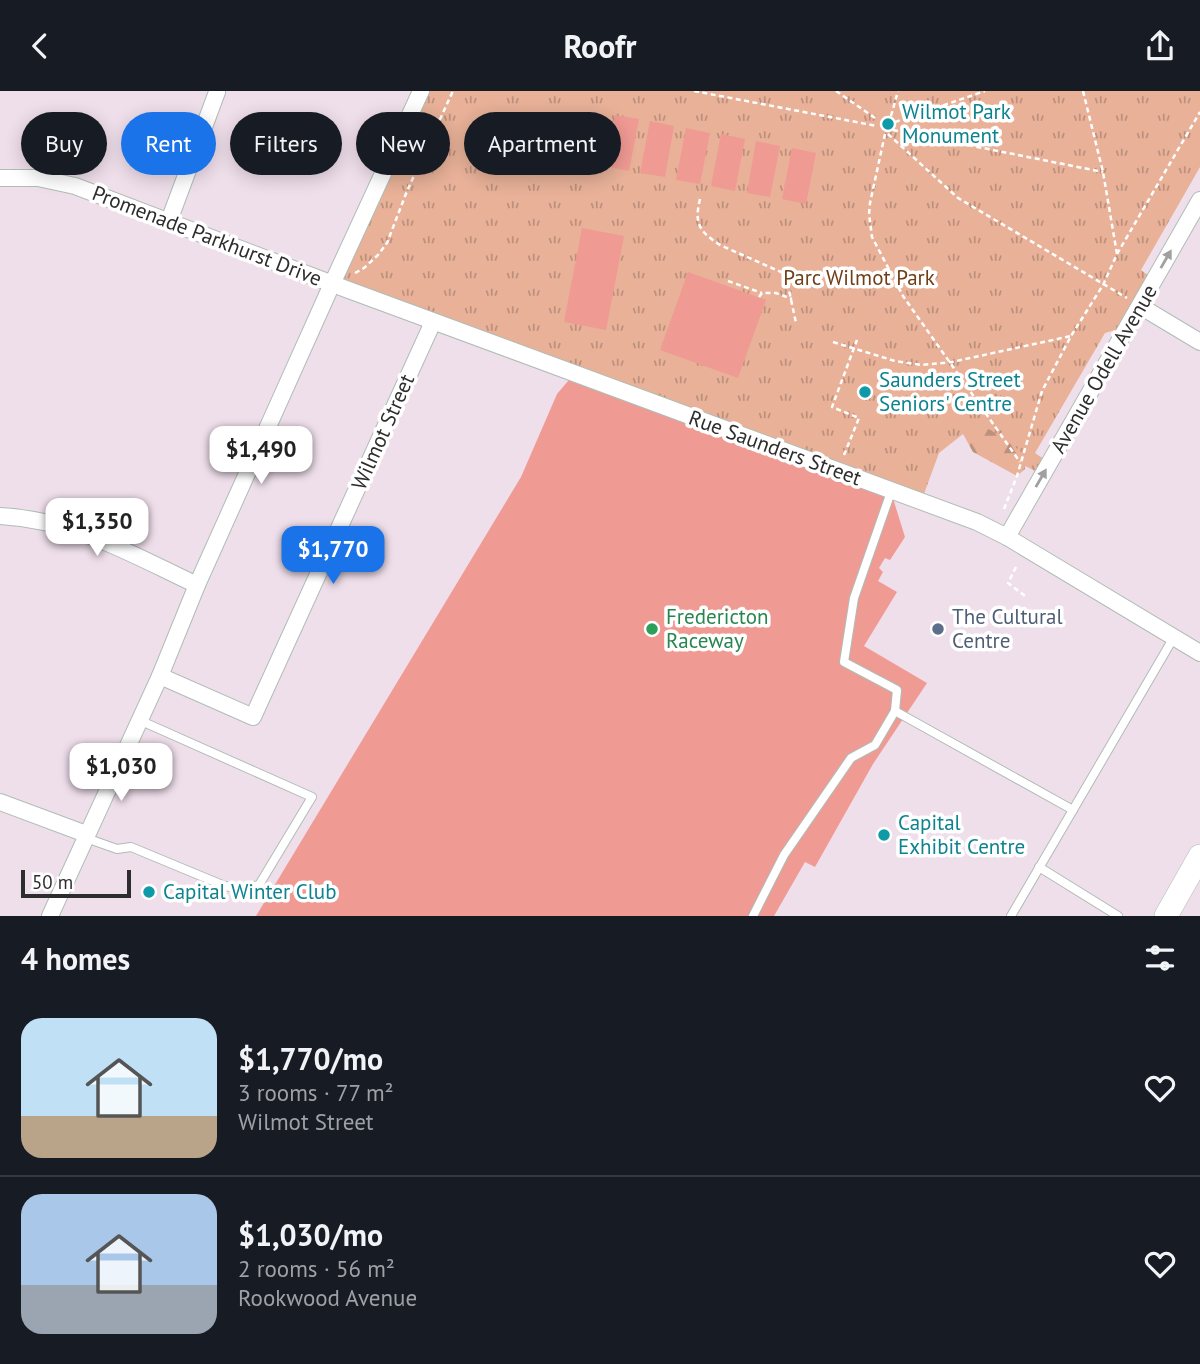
<!DOCTYPE html>
<html lang="en">
<head>
<meta charset="utf-8">
<style>
	:root { --surface:#171b24; --page:#242831; --text:#f1f3f6; --muted:#9ea1a6; --line:#363941; --accent:#1a73e8 }
	body { margin:0; font-family:"PT Sans",sans-serif; background:var(--page); color:var(--text); height:100vh; display:flex; flex-direction:column; font-size:26px; white-space:nowrap }
	* { box-sizing:border-box; margin:0 }
	p { font-size:23px; color:var(--muted) }
	.icon { flex:none; width:38px; height:38px; fill:none; stroke:currentColor; stroke-width:2; stroke-linecap:round; stroke-linejoin:round }
	.map { position:relative; height:825px; overflow:hidden }
	.details { display:flex; flex-direction:column; background:var(--surface); flex:1 }
	.details>* { flex:none }
	.hud { position:absolute; left:21px; top:21px; width:700px; height:63px; display:flex; gap:14px }
	.scale { position:absolute; left:21px; bottom:18px; width:110px; box-sizing:border-box; padding-left:7px; border:4px solid #2d2d2d; border-top:0; font-size:19px; line-height:24px; white-space:nowrap; color:#2d2d2d; -webkit-text-stroke:5px #fff; paint-order:stroke }
	.price { position:absolute; translate:-50% -60px; padding:0 16px; border-radius:14px; background:#fff; color:#222; font-size:23px; line-height:46px; filter:drop-shadow(0 2px 4px #0008) }
	.price::after { content:''; position:absolute; left:50%; top:42px; width:21px; height:16px; margin-left:-10px; background:inherit; clip-path:polygon(0 0,100% 0,50% 100%) }
	.price.active { background:var(--accent); color:#fff }
	ul { padding:0; list-style:none }
	li { display:flex; align-items:center; gap:21px; height:175px; padding:0 21px }
	li+li { border-top:2px solid var(--line) }
	li span { display:grid; place-items:center; flex:none; width:196px; height:140px; border-radius:21px; color:#555 }
	li>.icon { margin-inline-start:auto }
	span .icon { width:84px; height:84px; fill:#fffc; stroke-width:1 }
	li b { font-size:30px }
	h2 { display:flex; justify-content:space-between; align-items:center; height:84px; padding:0 21px; font-size:30px }
	.tag { padding:0 24px; border-radius:32px; background:var(--surface); box-shadow:0 4px 18px #0003; font-size:24px; line-height:63px }
	.tag.active { background:var(--accent); color:#fff }
	header { display:flex; justify-content:space-between; align-items:center; height:91px; padding:0 21px; background:var(--surface); font-size:32px; font-weight:800 }
	.map>svg:first-child { display:block }
	.grass { fill:url(#grass-tufts) }
	.forest { fill:url(#forest-firs) }
	.pitch { fill:#f09a94 }
	.lines { fill:none; stroke-linecap:round; stroke-linejoin:round }
	.lane-casing { stroke:#afbdb6; stroke-width:10 }
	.street-casing { stroke:#afbdb6; stroke-width:18 }
	.secondary-casing { stroke:#afbdb6; stroke-width:24 }
	.path { stroke:#fff; stroke-width:2.5; stroke-dasharray:5 3.5; stroke-linecap:butt }
	.lane { stroke:#fff; stroke-width:8 }
	.street { stroke:#fff; stroke-width:16 }
	.secondary { stroke:#fff; stroke-width:23 }
	.oneway { fill:#a0a0a0 }
	.culture-dot { fill:#0f9aa8; stroke:#fff; stroke-width:2.5 }
	.leisure-dot { fill:#2e9e5b; stroke:#fff; stroke-width:2.5 }
	.service-dot { fill:#5c6f8a; stroke:#fff; stroke-width:2.5 }
	.labels { text-anchor:middle; stroke-width:7; stroke-linejoin:round; paint-order:stroke }
	.culture-label { font-size:21px; fill:#0d838f; stroke:#fff; text-anchor:start }
	.street-label { font-size:21px; fill:#2d2d2d; stroke:#fff }
	.park-label { font-size:21px; fill:#703e17; stroke:#fff }
	.leisure-label { font-size:21px; fill:#27864d; stroke:#fff; text-anchor:start }
	.service-label { font-size:21px; fill:#4e5e75; stroke:#fff; text-anchor:start }
</style>
</head>
<body>
<header><svg class="icon" aria-label="back" viewBox="0 0 24 24"><path d="M15 5l-7 7 7 7"/></svg>Roofr<svg class="icon" aria-label="share" viewBox="0 0 24 24"><path d="M12 15V3M7 8l5-5 5 5M5 13v7h14v-7"/></svg></header>
<div class="map">
<svg width="1200" height="825" viewBox="0 0 1200 825">
	<defs>
		<pattern id="grass-tufts" width="24" height="20" patternUnits="userSpaceOnUse" patternTransform="scale(1.75)"><rect width="24" height="20" fill="#e8b198"/><path d="M3 7l-1-3M5 7V3M7 7l1-3M15 17l-1-3M17 17v-4M19 17l1-3" fill="none" stroke="#bc907c"/></pattern>
		<pattern id="forest-firs" width="22" height="20" patternUnits="userSpaceOnUse" patternTransform="scale(1.75)"><rect width="22" height="20" fill="#e8b198"/><path d="M5 1l3.5 6h-7zM16 11l3.5 6h-7z" fill="#bc907c"/></pattern>
	</defs>
	<rect width="100%" height="100%" fill="#efdfeb"/>
	<path class="grass" d="M421,0H1200V76L1141,179L1149,185L1119,238L1105,242L1035,362L1050,372L1043,384L963,343L939,362L921,411L332,193Z"/>
	<path class="forest" d="M978,332L1004,347L1026,365L1025,378L1017,385L973,361L963,343Z"/>
	<g class="pitch">
		<path d="M615,24L639,28L629,80L605,75Z"/>
		<path d="M650,30L674,35L665,86L640,82Z"/>
		<path d="M686,37L710,42L700,93L676,89Z"/>
		<path d="M721,43L745,48L735,100L711,95Z"/>
		<path d="M756,50L780,55L770,106L747,102Z"/>
		<path d="M792,57L816,62L806,113L782,108Z"/>
		<path d="M582,137L624,145L606,239L564,231Z"/>
		<path d="M688,181L766,209L738,287L660,259Z"/>
		<path d="M574,283L891,401L905,446L890,469L885,467L879,477L883,481L878,490L897,501L864,555L927,592L873,673L815,776L805,771L774,825H256L521,386L557,303Z"/>
	</g>
	<g class="lines">
		<defs>
			<g id="lane">
				<path d="M891,401L854,507L844,571L897,599L895,620"/>
				<path d="M86,747L117,758L131,756L225,795L240,798L259,794L312,706L139,629"/>
				<path d="M1039,776L1118,825"/>
				<path d="M753,825L784,764L851,667L875,654L895,620L1073,719"/>
				<path d="M1011,825L1174,546"/>
			</g>
			<g id="street">
				<path d="M0,87H38L75,95L346,198L977,431L1007,446L1200,562"/>
				<path d="M169,130L217,1"/>
				<path d="M1140,215L1200,251"/>
				<path d="M0,425C74,429 131,463 197,494"/>
				<path d="M1007,446L1200,109"/>
				<path d="M160,585L253,626L433,231"/>
				<path d="M0,711L86,743"/>
				<path d="M50,825L160,585L197,494L332,193L421,0"/>
			</g>
			<path id="secondary" d="M1166,825L1200,765"/>
		</defs>
		<use href="#lane" class="lane-casing"/>
		<use href="#street" class="street-casing"/>
		<use href="#secondary" class="secondary-casing"/>
		<g class="path">
			<path d="M694,0L877,35"/>
			<path d="M836,0L878,29"/>
			<path d="M1083,0L1103,81L1117,163"/>
			<path d="M891,25L898,0"/>
			<path d="M895,31L985,0"/>
			<path d="M893,39L1103,81"/>
			<path d="M885,43L870,112L869,123L872,146L903,205L1020,371"/>
			<path d="M888,43L958,107L1127,207"/>
			<path d="M700,108C694,133 699,140 720,154L781,181L786,185L796,232"/>
			<path d="M355,182L364,177L378,164L387,152L407,100L453,0"/>
			<path d="M728,190L762,202"/>
			<path d="M759,206L762,202H776L792,208"/>
			<path d="M833,251L895,270L922,274L952,271L1071,245"/>
			<path d="M844,364L859,327L832,316L857,249"/>
			<path d="M1004,418L1017,385L1042,300L1071,245L1103,194L1117,163L1200,21"/>
			<path d="M1016,476L1008,492L1025,505"/>
		</g>
		<use href="#lane" class="lane"/>
		<use href="#street" class="street"/>
		<use href="#secondary" class="secondary"/>
	</g>
	<defs><path id="oneway-solid" d="M-6-.8H1V-3.2L6.5 0L1 3.2V.8H-6Z" transform="scale(1.75)"/></defs>
	<g class="oneway">
		<use href="#oneway-solid" transform="translate(1166 168) rotate(-60)"/>
		<use href="#oneway-solid" transform="translate(1041 387) rotate(-60)"/>
	</g>
	<g class="culture-dot">
		<circle cx="888" cy="33" r="7"/>
		<circle cx="865" cy="301" r="7"/>
		<circle cx="884" cy="744" r="7"/>
		<circle cx="149" cy="801" r="7"/>
	</g>
	<circle class="leisure-dot" cx="652" cy="538" r="7"/>
	<circle class="service-dot" cx="938" cy="538" r="7"/>
	<g class="labels">
		<g class="culture-label">
			<text x="902" y="28">Wilmot Park<tspan x="902" dy="24">Monument</tspan></text>
			<text x="879" y="296">Saunders Street<tspan x="879" dy="24">Seniors' Centre</tspan></text>
			<text x="898" y="739">Capital<tspan x="898" dy="24">Exhibit Centre</tspan></text>
			<text x="163" y="808">Capital Winter Club</text>
		</g>
		<g class="street-label">
			<text transform="translate(207 145) rotate(21)" y="7">Promenade Parkhurst Drive</text>
			<text transform="translate(1104 278) rotate(-60)" y="7">Avenue Odell Avenue</text>
			<text transform="translate(383 341) rotate(-66)" y="7">Wilmot Street</text>
			<text transform="translate(775 357) rotate(20)" y="7">Rue Saunders Street</text>
		</g>
		<g class="park-label">
			<text x="859" y="194">Parc Wilmot Park</text>
		</g>
		<g class="leisure-label">
			<text x="666" y="533">Fredericton<tspan x="666" dy="24">Raceway</tspan></text>
		</g>
		<g class="service-label">
			<text x="952" y="533">The Cultural<tspan x="952" dy="24">Centre</tspan></text>
		</g>
	</g>
</svg>
<div class="scale">50 m</div>
<b class="price" style="left:261px;top:395px">$1,490</b>
<b class="price" style="left:97px;top:467px">$1,350</b>
<b class="price active" style="left:333px;top:495px">$1,770</b>
<b class="price" style="left:121px;top:712px">$1,030</b>
<div class="hud">
<a class="tag">Buy</a>
<a class="tag active">Rent</a>
<a class="tag">Filters</a>
<a class="tag">New</a>
<a class="tag">Apartment</a>
</div>
</div>
<section class="details">
<h2>4 homes<svg class="icon" aria-label="filters" viewBox="0 0 24 24"><path d="M4 7h16M4 17h16"/><circle cx="9" cy="7" r="2"/><circle cx="15" cy="17" r="2"/></svg></h2>
<ul>
<li><span style="background:linear-gradient(#bfe0f5 70%,#b9a48a 0)"><svg class="icon" aria-label="home" viewBox="0 0 24 24"><path d="M3 11l9-7 9 7M6 9v11h12V9"/></svg></span><div><b>$1,770/mo</b><p>3 rooms · 77 m²</p><p>Wilmot Street</p></div><svg class="icon" aria-label="heart" viewBox="0 0 24 24"><path d="M12 20l-8-8c-3-5 5-10 8-4 3-6 11-1 8 4z"/></svg></li>
<li><span style="background:linear-gradient(#a9c7e8 65%,#9aa5b1 0)"><svg class="icon" aria-label="home" viewBox="0 0 24 24"><path d="M3 11l9-7 9 7M6 9v11h12V9"/></svg></span><div><b>$1,030/mo</b><p>2 rooms · 56 m²</p><p>Rookwood Avenue</p></div><svg class="icon" aria-label="heart" viewBox="0 0 24 24"><path d="M12 20l-8-8c-3-5 5-10 8-4 3-6 11-1 8 4z"/></svg></li>
</ul>
</section>
</body>
</html>
